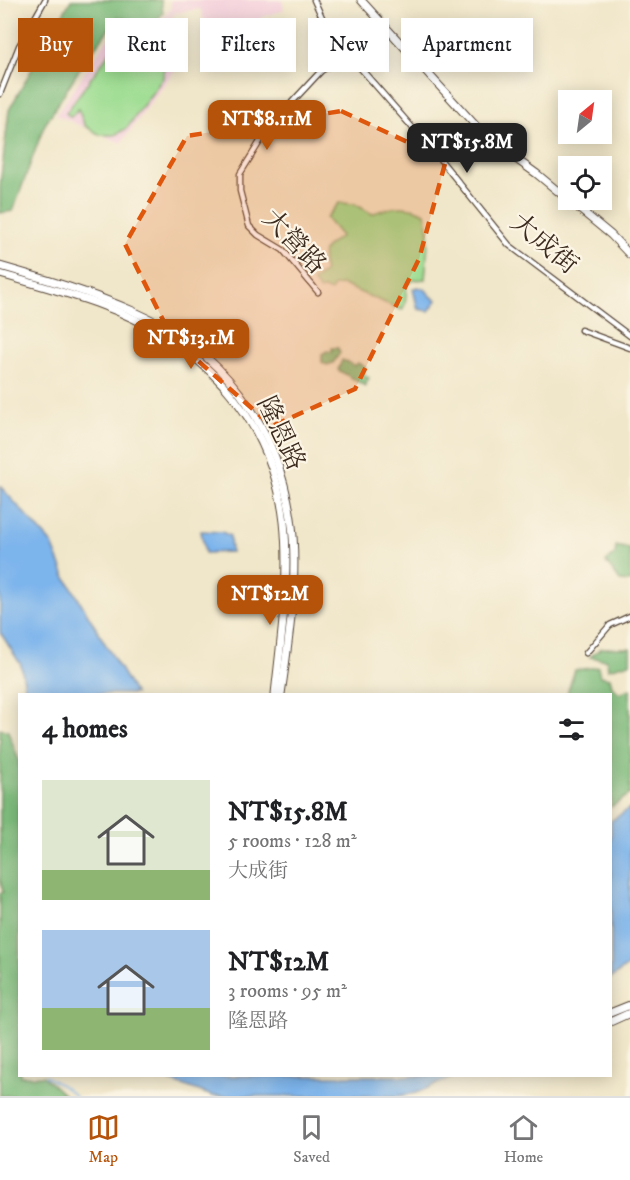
<!DOCTYPE html>
<html lang="en">
<head>
<meta charset="utf-8">
<style>
	:root { --surface:#fff; --page:#f2f2f2; --text:#202124; --muted:#757577; --line:#e0e0e0; --accent:#b45309 }
	body { margin:0; font-family:"IM FELL DW Pica","Noto Serif TC",serif; background:var(--page); color:var(--text); height:100vh; display:flex; flex-direction:column; font-size:22px; white-space:nowrap }
	* { box-sizing:border-box; margin:0 }
	p { font-size:20px; color:var(--muted) }
	.icon { flex:none; width:33px; height:33px; fill:none; stroke:currentColor; stroke-width:2; stroke-linecap:round; stroke-linejoin:round }
	.map { position:relative; flex:1; overflow:hidden }
	.panel { position:absolute; left:18px; top:693px; width:594px; height:384px; display:flex; flex-direction:column; background:var(--surface); border-radius:0px; box-shadow:0 3px 15px #0003 }
	.panel>* { flex:none }
	.hud { position:absolute; left:18px; top:18px; width:594px; height:54px; display:flex; gap:12px }
	.needle { width:39px; rotate:29deg }
	.controls { position:absolute; left:558px; top:90px; display:grid; gap:12px }
	.controls a { display:grid; place-items:center; width:54px; height:54px; border-radius:0px; background:var(--surface); box-shadow:0 3px 15px #0003; font-size:30px }
	.price { position:absolute; translate:-50% -51px; padding:0 14px; border-radius:12px; background:var(--accent); color:#fff; font-size:20px; line-height:39px; filter:drop-shadow(0 2px 3px #0008) }
	.price::after { content:''; position:absolute; left:50%; top:36px; width:18px; height:14px; margin-left:-9px; background:inherit; clip-path:polygon(0 0,100% 0,50% 100%) }
	.price.current { background:#222; color:#fff }
	ul { padding:0; list-style:none }
	li { display:flex; align-items:center; gap:18px; height:150px; padding:0 24px }
	li span { display:grid; place-items:center; flex:none; width:168px; height:120px; border-radius:0px; color:#555 }
	li>.icon { margin-inline-start:auto }
	span .icon { width:72px; height:72px; fill:#fffc; stroke-width:1 }
	li b { font-size:26px }
	h2 { display:flex; justify-content:space-between; align-items:center; height:72px; padding:0 24px; font-size:26px }
	.chip { padding:0 21px; border-radius:0px; background:var(--surface); box-shadow:0 3px 15px #0003; font-size:21px; line-height:54px }
	.chip.current { background:var(--accent); color:#fff }
	.menu { display:flex; justify-content:space-around; align-items:center; height:84px; border-top:2px solid var(--line); background:var(--surface); font-size:16px; color:var(--muted) }
	.menu a { display:grid; justify-items:center; gap:3px }
	.menu .current { color:var(--accent) }
	.map>svg:first-child { display:block }
	.built { fill:#f4cfdc }
	.green { fill:#9edd92; stroke:#6c8458; stroke-width:1.5 }
	.forest { fill:#7ebc7c; stroke:#5c734d; stroke-width:1.5 }
	.water { fill:#7cb4ec; stroke:#5c6f85; stroke-width:1.5 }
	.lines { fill:none; stroke-linecap:round; stroke-linejoin:round }
	.stream { stroke:#7cb4ec; stroke-width:1.5 }
	.minor-casing { stroke:#564638; stroke-width:7 }
	.secondary-casing { stroke:#564638; stroke-width:9 }
	.minor { stroke:#fff; stroke-width:4.5 }
	.secondary { stroke:#fff; stroke-width:7 }
	.marked { fill:#df570d; fill-opacity:0.2; stroke:#df570d; stroke-width:4.5; stroke-dasharray:12 8; stroke-linejoin:round }
	.labels { text-anchor:middle; stroke-width:4.5; stroke-linejoin:round; paint-order:stroke }
	.street-label { font-size:26px; fill:#3b2a1e; stroke:#fcf5e5 }
</style>
</head>
<body>
<div class="map">
<svg width="630" height="1096" viewBox="0 0 630 1096">
	<rect width="100%" height="100%" fill="#fcf5e5"/>
	<filter id="ink" filterUnits="userSpaceOnUse"><feTurbulence type="fractalNoise" baseFrequency=".0167" numOctaves="2"/><feDisplacementMap in="SourceGraphic" scale="12" xChannelSelector="R" yChannelSelector="G"/><feConvolveMatrix kernelMatrix="1 2 1 2 8 2 1 2 1" color-interpolation-filters="sRGB"/></filter>
	<filter id="wash" filterUnits="userSpaceOnUse"><feTurbulence type="fractalNoise" baseFrequency=".008" numOctaves="4" result="noise"/><feDisplacementMap in="SourceGraphic" scale="24" xChannelSelector="R" yChannelSelector="G"/><feGaussianBlur stdDeviation="1.35" result="paint"/><feColorMatrix in="noise" values="0 0 0 0 0 0 0 0 0 0 0 0 0 0 0 0 0 1.4 0 .05"/><feComposite in="paint" operator="in"/></filter>
	<g filter="url(#wash)">
		<rect width="100%" height="100%" fill="#f0e6c9"/>
		<path class="built" d="M171,0H282L284,10L262,17L236,53L213,60L201,9L175,13L158,42L182,60L121,143L56,115L121,19L150,37L169,10L171,11Z"/>
		<g class="green">
			<path d="M129,25L135,29L128,39L148,41L158,50L164,64L163,78L127,128L115,135H100L85,126L78,109L71,117L66,113Z"/>
			<path d="M339,203L355,204L372,214C391,206 407,204 425,213L429,231L425,279L414,280L407,284L405,304L402,310L343,285L334,286L331,291L323,289L319,290L313,281L325,272C319,249 323,249 341,236L326,218Z"/>
		</g>
		<g class="forest">
			<path d="M71,0H161L163,13L153,25L118,17L82,65L44,126L13,211L0,213V186L9,110Z"/>
			<path d="M332,348H338L340,353L333,363L327,365L322,362V354L327,351L332,352Z"/>
			<path d="M342,360L350,363L354,366L358,363L366,368L363,374L369,378L365,386L338,370Z"/>
			<path d="M616,546L630,549V582L620,581L606,562L615,554Z"/>
			<path d="M601,648H630V663L608,669L607,660L590,657Z"/>
			<path d="M598,667L600,676L610,678L612,686L619,693L630,689V794L611,807L610,694H567L575,670Z"/>
			<path d="M0,729L8,731L19,761L20,1076H43L65,1096H0V894L3,892L0,879Z"/>
		</g>
		<g class="water">
			<path d="M417,287C423,288 427,289 430,296L437,300L429,311L418,309L413,289Z"/>
			<path d="M0,486L52,544L65,576L135,694H26L21,665L0,632Z"/>
			<path d="M201,531L222,532L230,536L231,552L205,553Z"/>
			<path d="M630,808V964L611,978V821Z"/>
			<path d="M157,1076H456L416,1093L396,1096H213Z"/>
		</g>
		<g class="lines">
			<path class="stream" d="M45,1076L66,1088L75,1096"/>
		</g>
	</g>
	<g filter="url(#ink)">
		<g class="lines">
			<defs>
				<g id="minor">
					<path d="M314,0L325,24L348,54L439,158L509,245L630,336"/>
					<path d="M0,94L19,46L45,0"/>
					<path d="M318,292L283,250L258,235L249,226L240,191V174L269,127L321,71L385,29"/>
					<path d="M581,330L630,348"/>
					<path d="M586,653L610,625L630,616"/>
				</g>
				<g id="secondary">
					<path d="M361,0L487,138L537,174L611,235L630,255"/>
					<path d="M0,266C45,279 90,292 133,311C222,350 276,422 291,518C299,572 289,640 281,694"/>
					<path d="M0,274C32,283 64,292 96,303C197,339 271,412 284,522C290,579 281,638 275,694"/>
					<path d="M610,1013L630,1005"/>
					<path d="M610,1022L630,1013"/>
				</g>
			</defs>
			<use href="#minor" class="minor-casing"/>
			<use href="#secondary" class="secondary-casing"/>
			<use href="#minor" class="minor"/>
			<use href="#secondary" class="secondary"/>
		</g>
	</g>
	<path class="marked" d="M341,111L446,160L419,259L355,389L272,426L172,338L125,244L187,136Z"/>
	<g class="labels">
		<g class="street-label">
			<text transform="translate(295 241) rotate(46)" y="9">大營路</text>
			<text transform="translate(545 243) rotate(40)" y="9">大成街</text>
			<text transform="translate(282 433) rotate(65)" y="9">隆恩路</text>
		</g>
	</g>
</svg>
<div class="controls">
<a><svg class="needle" viewBox="-14 -14 28 28"><path d="M0-13l5 13h-10z" fill="#e53935"/><path d="M0 13l5-13h-10z" fill="#757577"/></svg></a>
<a><svg class="icon" aria-label="locate" viewBox="0 0 24 24"><circle cx="12" cy="12" r="6"/><path d="M12 2v4M12 18v4M2 12h4M18 12h4"/></svg></a>
</div>
<b class="price" style="left:267px;top:151px">NT$8.11M</b>
<b class="price current" style="left:467px;top:174px">NT$15.8M</b>
<b class="price" style="left:191px;top:370px">NT$13.1M</b>
<b class="price" style="left:270px;top:626px">NT$12M</b>
<div class="hud">
<a class="chip current">Buy</a>
<a class="chip">Rent</a>
<a class="chip">Filters</a>
<a class="chip">New</a>
<a class="chip">Apartment</a>
</div>
<section class="panel">
<h2>4 homes<svg class="icon" aria-label="filters" viewBox="0 0 24 24"><path d="M4 7h16M4 17h16"/><circle cx="9" cy="7" r="2"/><circle cx="15" cy="17" r="2"/></svg></h2>
<ul>
<li><span style="background:linear-gradient(#dfe7d0 75%,#8fb573 0)"><svg class="icon" aria-label="home" viewBox="0 0 24 24"><path d="M3 11l9-7 9 7M6 9v11h12V9"/></svg></span><div><b>NT$15.8M</b><p>5 rooms · 128 m²</p><p>大成街</p></div></li>
<li><span style="background:linear-gradient(#a9c7e8 65%,#8fb573 0)"><svg class="icon" aria-label="home" viewBox="0 0 24 24"><path d="M3 11l9-7 9 7M6 9v11h12V9"/></svg></span><div><b>NT$12M</b><p>3 rooms · 95 m²</p><p>隆恩路</p></div></li>
</ul>
</section>
</div>
<nav class="menu">
<a class="current"><svg class="icon" aria-label="map" viewBox="0 0 24 24"><path d="M3 6l6-2 6 2 6-2v14l-6 2-6-2-6 2zM9 4v14M15 6v14"/></svg>Map</a>
<a><svg class="icon" aria-label="saved" viewBox="0 0 24 24"><path d="M7 4h10v16l-5-4-5 4z"/></svg>Saved</a>
<a><svg class="icon" aria-label="home" viewBox="0 0 24 24"><path d="M3 11l9-7 9 7M6 9v11h12V9"/></svg>Home</a>
</nav>
</body>
</html>
